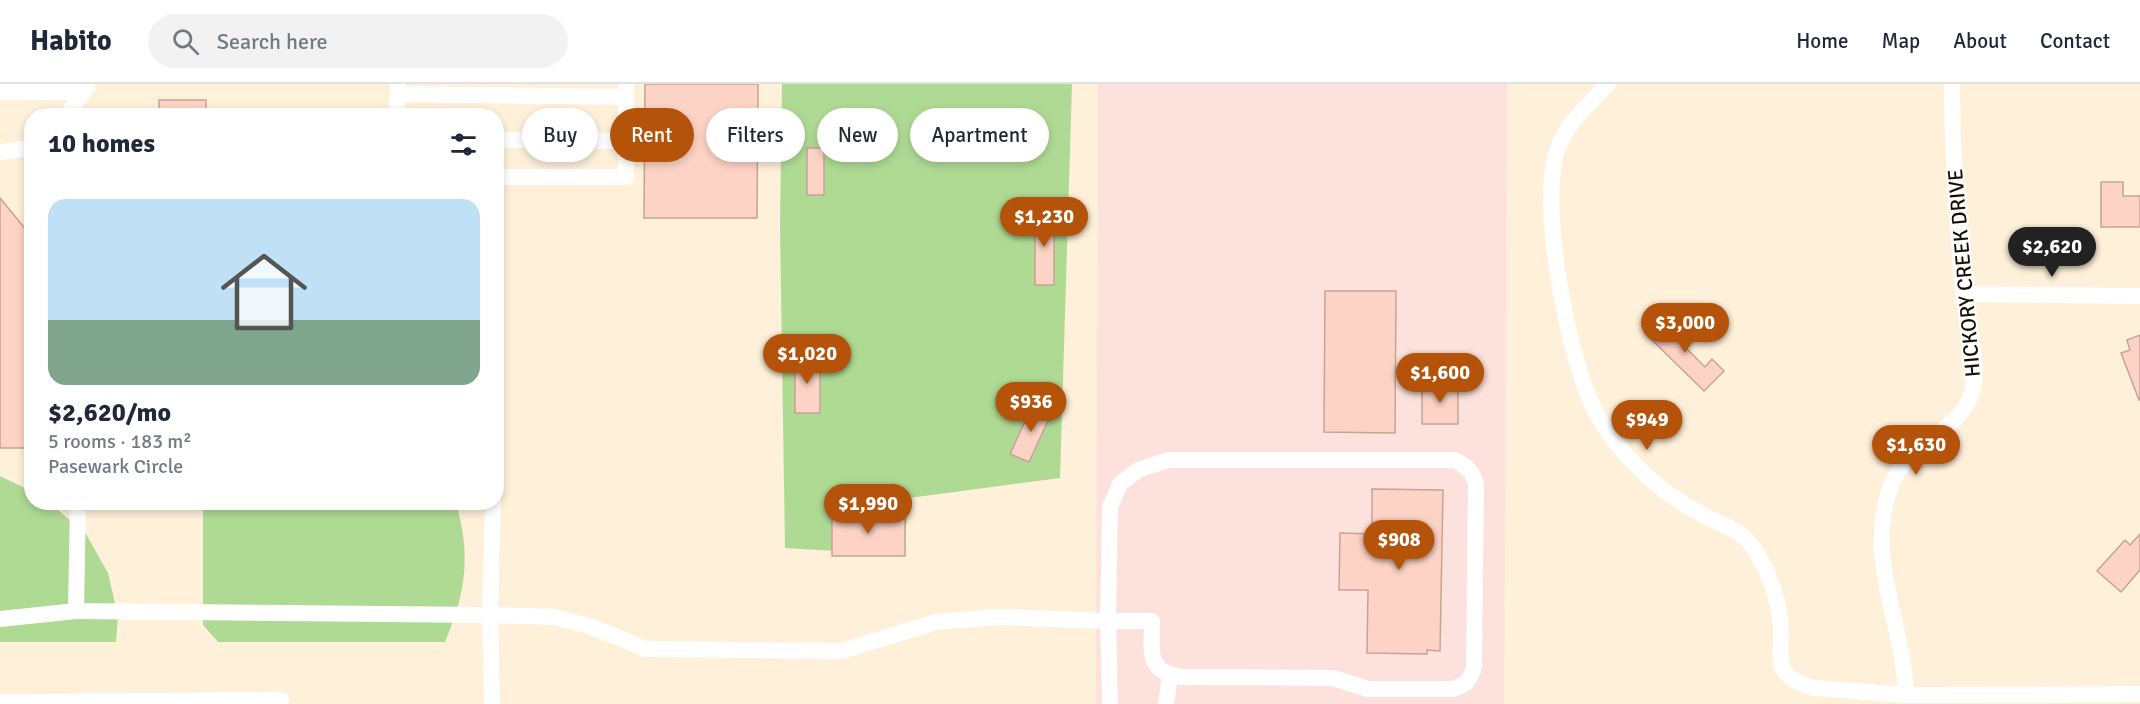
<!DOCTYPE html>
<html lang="en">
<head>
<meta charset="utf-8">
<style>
	:root { --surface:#fff; --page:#f2f2f3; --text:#1f2937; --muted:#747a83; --line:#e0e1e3; --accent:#b45309 }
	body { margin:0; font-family:Signika,sans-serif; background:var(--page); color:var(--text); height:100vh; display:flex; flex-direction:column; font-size:22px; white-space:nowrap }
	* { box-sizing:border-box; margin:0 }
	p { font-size:20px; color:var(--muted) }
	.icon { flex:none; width:33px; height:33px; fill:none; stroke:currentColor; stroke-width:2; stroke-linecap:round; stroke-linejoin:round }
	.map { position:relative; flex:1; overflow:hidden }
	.drawer { position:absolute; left:24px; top:24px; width:480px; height:402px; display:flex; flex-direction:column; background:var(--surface); border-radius:24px; box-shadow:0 3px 9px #0003 }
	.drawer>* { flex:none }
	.guide { position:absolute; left:522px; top:24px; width:570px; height:54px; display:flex; gap:12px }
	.price { position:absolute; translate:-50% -51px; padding:0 14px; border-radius:21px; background:var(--accent); color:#fff; font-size:20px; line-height:39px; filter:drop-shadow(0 2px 3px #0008) }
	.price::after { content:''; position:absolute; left:50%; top:36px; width:18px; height:14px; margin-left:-9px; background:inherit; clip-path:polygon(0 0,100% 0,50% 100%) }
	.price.selected { background:#222; color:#fff }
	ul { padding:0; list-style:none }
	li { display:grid; align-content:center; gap:12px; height:318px; padding:0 24px }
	li span { display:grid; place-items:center; height:186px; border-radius:18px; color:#555 }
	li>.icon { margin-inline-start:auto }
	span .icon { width:108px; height:108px; fill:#fffc; stroke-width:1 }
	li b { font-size:26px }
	h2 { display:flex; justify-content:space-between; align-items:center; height:72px; padding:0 24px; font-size:26px }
	.tag { padding:0 21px; border-radius:27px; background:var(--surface); box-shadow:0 3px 9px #0003; font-size:21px; line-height:54px }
	.tag.selected { background:var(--accent); color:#fff }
	header { display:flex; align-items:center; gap:36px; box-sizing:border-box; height:84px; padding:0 30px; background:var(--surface); border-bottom:2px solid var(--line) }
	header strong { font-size:28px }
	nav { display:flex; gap:33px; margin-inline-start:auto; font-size:21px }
	.search { width:420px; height:54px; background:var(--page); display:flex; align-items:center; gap:15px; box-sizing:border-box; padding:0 21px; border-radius:33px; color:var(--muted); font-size:22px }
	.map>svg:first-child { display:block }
	.industrial { fill:#fce1dc }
	.green { fill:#afda93 }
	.building { fill:#fdd3c5; stroke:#c5a498; stroke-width:1.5 }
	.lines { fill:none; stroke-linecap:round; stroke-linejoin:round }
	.minor { stroke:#fff; stroke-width:16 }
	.labels { text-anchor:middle; stroke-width:4.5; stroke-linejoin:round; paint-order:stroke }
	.street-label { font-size:21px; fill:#140f05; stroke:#fff }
</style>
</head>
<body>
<header>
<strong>Habito</strong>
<div class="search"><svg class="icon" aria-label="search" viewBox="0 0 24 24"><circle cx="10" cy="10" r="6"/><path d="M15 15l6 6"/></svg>Search here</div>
<nav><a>Home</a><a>Map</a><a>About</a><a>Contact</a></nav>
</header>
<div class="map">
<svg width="2140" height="620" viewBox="0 0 2140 620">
	<rect width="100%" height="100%" fill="#fef0d9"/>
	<path class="industrial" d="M1098,0H1507L1504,620H1096Z"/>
	<g class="green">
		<path d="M782,0H1072L1060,394L909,414L903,471L785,464L780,141Z"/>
		<path d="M0,392L31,407L32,418L50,419L86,450L108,489L118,532L116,558H0Z"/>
		<path d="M203,419H456C471,471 466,508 445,558H218L203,541Z"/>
	</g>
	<g class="building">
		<path d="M645,0H758L757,134H644Z"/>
		<rect x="159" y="16" width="47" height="16"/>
		<rect x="807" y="64" width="17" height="47"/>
		<path d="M2101,98H2123V112H2140V143H2101Z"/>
		<path d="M0,114L32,153V364H0Z"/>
		<rect x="1035" y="127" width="19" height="74"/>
		<path d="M1325,207H1396L1395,349L1324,348Z"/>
		<path d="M1677,235L1696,254L1686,264L1705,283L1712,275L1724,287L1704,307L1649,253L1660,241L1666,247Z"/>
		<path d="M2140,251V316H2139L2121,269L2130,266L2127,256Z"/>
		<rect x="795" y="273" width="25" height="56"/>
		<rect x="1422" y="299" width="36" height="41"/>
		<path d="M1033,320L1052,328L1029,378L1010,370Z"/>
		<path d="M1372,405L1443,406L1440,567L1427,566V570L1367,569L1368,506H1339L1340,449L1372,450Z"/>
		<rect x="832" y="429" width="73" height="43"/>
		<path d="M2140,450V486L2121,508L2097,487L2125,456L2130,461Z"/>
	</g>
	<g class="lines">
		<g class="minor">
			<path d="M1608,0C1590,19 1567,39 1558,64C1538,118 1567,265 1591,318C1600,339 1617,361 1633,378C1653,400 1678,418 1705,432C1726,443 1743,446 1756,468C1769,487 1779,518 1781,541C1782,554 1777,574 1784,586C1789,596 1804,601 1814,604L1906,611"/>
			<path d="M1952,0C1952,69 1957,140 1963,208C1966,238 1977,269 1974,298C1969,346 1911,355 1893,397C1862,470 1904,538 1906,611L2140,610"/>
			<path d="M0,8H83"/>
			<path d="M398,10L626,13"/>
			<path d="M66,32L87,3"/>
			<path d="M397,32L398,1"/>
			<path d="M496,56L626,57"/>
			<path d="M0,68L24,65L32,61"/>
			<path d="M496,93H626V0"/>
			<path d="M1963,210L2140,212"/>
			<path d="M496,271V313"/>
			<path d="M1168,376H1455C1467,383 1473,387 1476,401L1474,583C1470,596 1467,601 1453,605H1368L1333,594L1180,593C1145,587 1152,565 1152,537H1108L1110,423L1120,400L1138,386Z"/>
			<path d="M78,418L76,527L490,531L493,418"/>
			<path d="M0,535L76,527"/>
			<path d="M0,618L281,616V620"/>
			<path d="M492,620L490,531L554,533L592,543L646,565L842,567L936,538L999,533L1108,537L1110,620"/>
			<path d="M1166,620L1170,591"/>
		</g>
	</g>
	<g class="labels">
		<g class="street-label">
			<text transform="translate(1964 189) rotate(-95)" y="7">HICKORY CREEK DRIVE</text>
		</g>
	</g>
</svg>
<b class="price" style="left:1044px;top:164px">$1,230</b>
<b class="price selected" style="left:2052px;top:194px">$2,620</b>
<b class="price" style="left:1685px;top:270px">$3,000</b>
<b class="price" style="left:807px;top:301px">$1,020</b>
<b class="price" style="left:1440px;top:320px">$1,600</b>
<b class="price" style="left:1031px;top:349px">$936</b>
<b class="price" style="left:1647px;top:367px">$949</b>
<b class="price" style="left:1916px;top:392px">$1,630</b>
<b class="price" style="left:868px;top:451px">$1,990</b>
<b class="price" style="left:1399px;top:487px">$908</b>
<div class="guide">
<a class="tag">Buy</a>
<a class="tag selected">Rent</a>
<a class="tag">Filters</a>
<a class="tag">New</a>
<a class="tag">Apartment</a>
</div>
<section class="drawer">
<h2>10 homes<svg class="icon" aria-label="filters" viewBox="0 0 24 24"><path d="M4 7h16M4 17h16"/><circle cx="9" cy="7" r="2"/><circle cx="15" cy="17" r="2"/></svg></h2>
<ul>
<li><span style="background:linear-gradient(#bfe0f5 65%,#7fa58c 0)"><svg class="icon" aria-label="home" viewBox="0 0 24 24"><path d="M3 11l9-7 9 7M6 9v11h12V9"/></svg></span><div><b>$2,620/mo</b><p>5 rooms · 183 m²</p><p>Pasewark Circle</p></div></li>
</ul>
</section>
</div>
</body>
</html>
